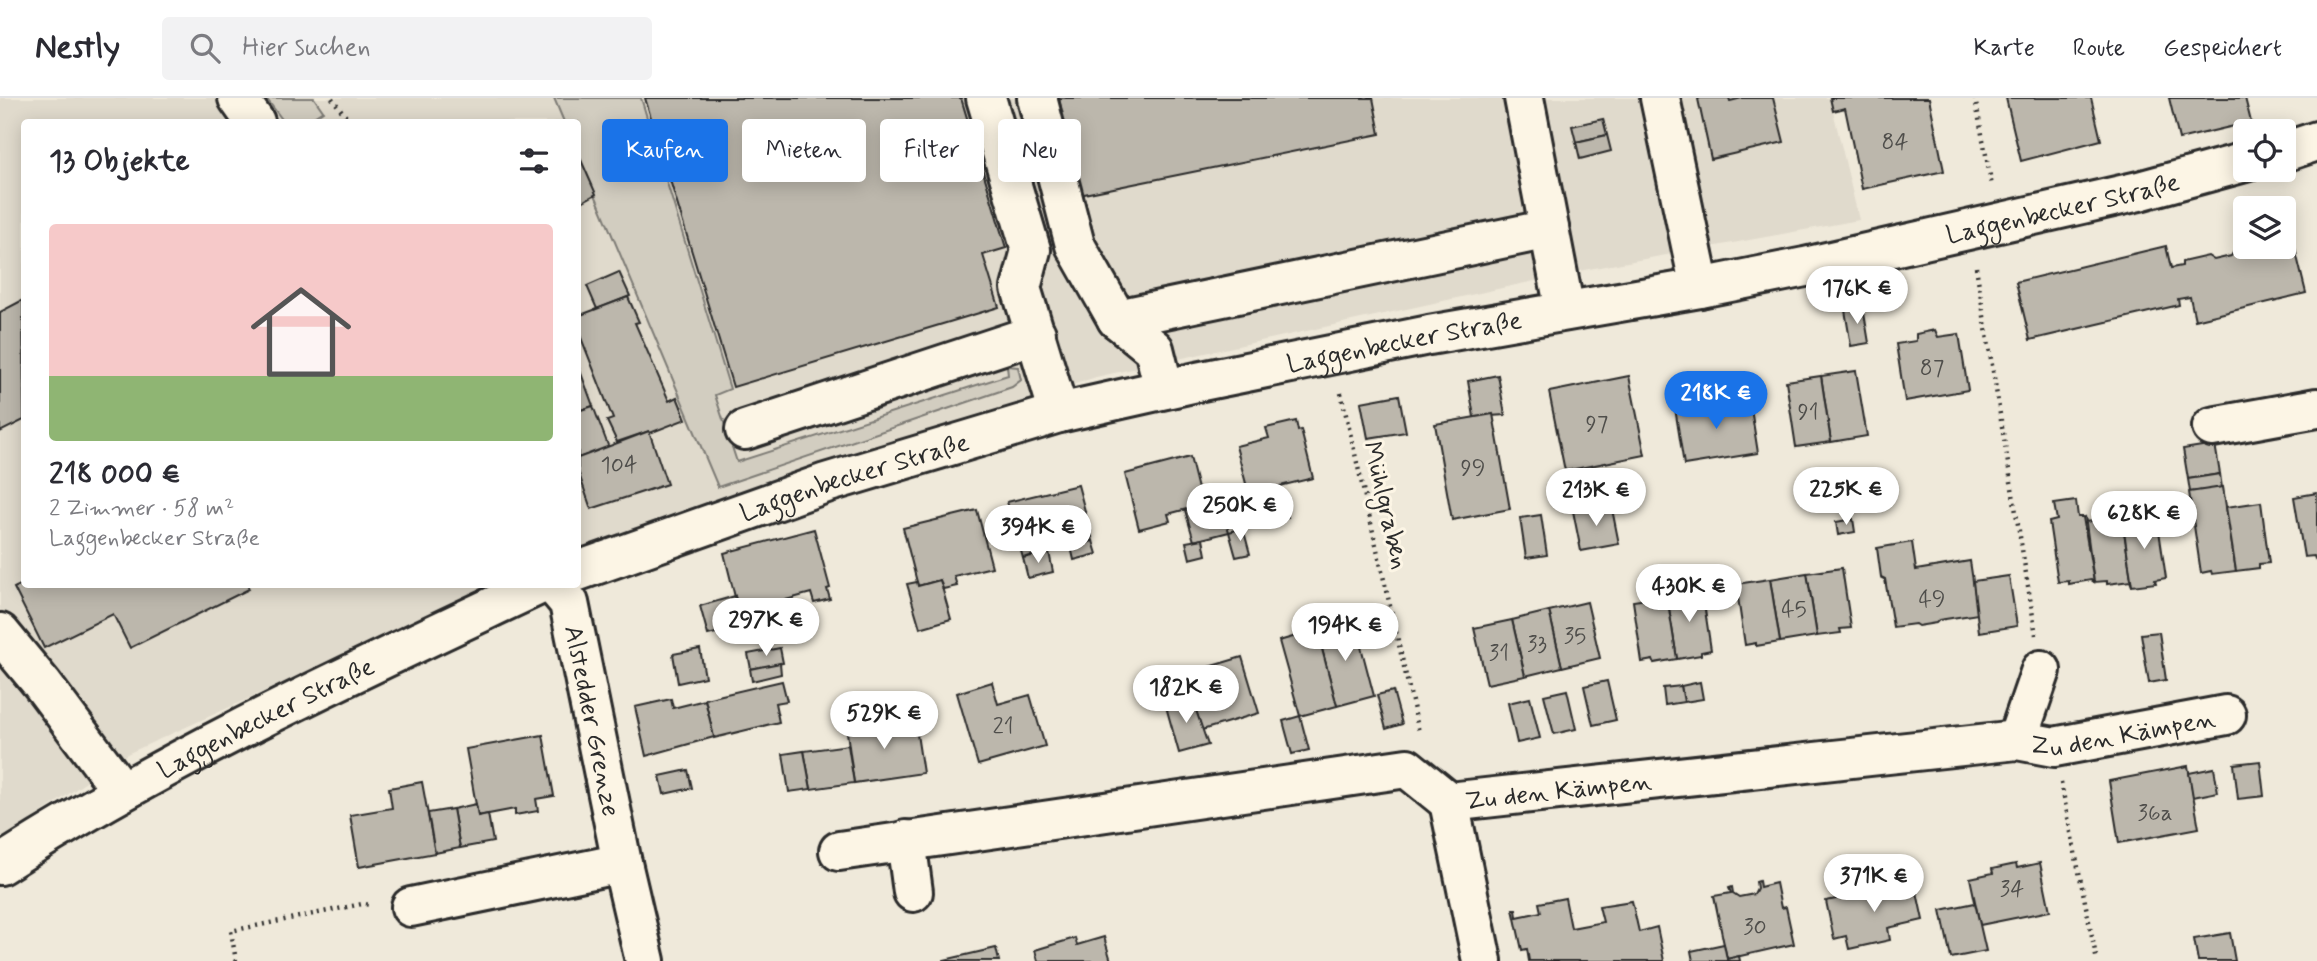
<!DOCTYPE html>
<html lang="de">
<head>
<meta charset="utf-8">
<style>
	:root { --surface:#fff; --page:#f2f2f3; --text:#2b2b33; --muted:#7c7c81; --line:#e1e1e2; --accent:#1a73e8 }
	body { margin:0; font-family:Mynerve,sans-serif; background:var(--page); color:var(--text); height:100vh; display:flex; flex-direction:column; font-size:26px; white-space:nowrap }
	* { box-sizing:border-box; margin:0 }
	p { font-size:23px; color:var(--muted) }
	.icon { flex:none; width:38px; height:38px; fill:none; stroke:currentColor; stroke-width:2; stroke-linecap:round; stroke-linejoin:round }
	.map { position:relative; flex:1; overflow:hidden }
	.side { position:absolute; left:21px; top:21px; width:560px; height:469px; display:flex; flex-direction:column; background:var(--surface); border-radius:7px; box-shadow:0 4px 18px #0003 }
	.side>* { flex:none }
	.banner { position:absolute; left:602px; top:21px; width:665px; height:63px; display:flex; gap:14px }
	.buttons { position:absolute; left:2233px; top:21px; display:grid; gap:14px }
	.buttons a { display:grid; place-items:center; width:63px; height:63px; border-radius:7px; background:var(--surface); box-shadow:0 4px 18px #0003; font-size:35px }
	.price { position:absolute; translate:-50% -60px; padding:0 16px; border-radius:24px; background:#fff; color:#222; font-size:23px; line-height:46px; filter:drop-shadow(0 2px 4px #0008) }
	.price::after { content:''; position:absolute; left:50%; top:42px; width:21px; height:16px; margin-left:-10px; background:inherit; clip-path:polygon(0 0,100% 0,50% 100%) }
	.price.active { background:var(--accent); color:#fff }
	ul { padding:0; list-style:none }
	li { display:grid; align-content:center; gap:14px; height:371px; padding:0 28px }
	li+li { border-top:2px solid var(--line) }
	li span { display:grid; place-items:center; height:217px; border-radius:7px; color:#555 }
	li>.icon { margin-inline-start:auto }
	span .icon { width:126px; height:126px; fill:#fffc; stroke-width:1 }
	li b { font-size:30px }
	h2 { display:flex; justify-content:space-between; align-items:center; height:84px; padding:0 28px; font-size:30px }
	.tag { padding:0 24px; border-radius:7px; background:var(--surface); box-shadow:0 4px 18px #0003; font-size:24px; line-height:63px }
	.tag.active { background:var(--accent); color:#fff }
	header { display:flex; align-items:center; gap:42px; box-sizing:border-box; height:98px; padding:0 35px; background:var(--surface); border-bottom:2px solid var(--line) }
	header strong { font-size:33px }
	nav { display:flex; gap:38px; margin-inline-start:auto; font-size:24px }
	.search { width:490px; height:63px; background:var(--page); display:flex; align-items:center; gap:18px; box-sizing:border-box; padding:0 24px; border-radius:7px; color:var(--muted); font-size:26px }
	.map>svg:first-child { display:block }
	.built { fill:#e0dacc }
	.green { fill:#d2cdc0; stroke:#7e7c76; stroke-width:2 }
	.building { fill:#bcb7ac; stroke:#2b2b2b; stroke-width:2 }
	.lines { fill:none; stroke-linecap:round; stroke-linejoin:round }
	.minor-casing { stroke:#2b2b2b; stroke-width:44 }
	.path { stroke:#2b2b2b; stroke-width:4.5; stroke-dasharray:2 5; stroke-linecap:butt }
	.minor { stroke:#fcf5e5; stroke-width:38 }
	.labels { text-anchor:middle; stroke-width:6; stroke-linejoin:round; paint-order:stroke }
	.number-label { font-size:23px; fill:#4f4e4b }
	.street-label { font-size:26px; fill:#2b2b2b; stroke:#fcf5e5 }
</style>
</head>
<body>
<header>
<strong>Nestly</strong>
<div class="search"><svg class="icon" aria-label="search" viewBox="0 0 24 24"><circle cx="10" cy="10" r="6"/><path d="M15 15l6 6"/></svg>Hier suchen</div>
<nav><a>Karte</a><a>Route</a><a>Gespeichert</a></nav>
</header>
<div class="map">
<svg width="2317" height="863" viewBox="0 0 2317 863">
	<rect width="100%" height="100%" fill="#efe9da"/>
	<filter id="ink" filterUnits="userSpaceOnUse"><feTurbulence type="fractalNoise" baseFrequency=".0143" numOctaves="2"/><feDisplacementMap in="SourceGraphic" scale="14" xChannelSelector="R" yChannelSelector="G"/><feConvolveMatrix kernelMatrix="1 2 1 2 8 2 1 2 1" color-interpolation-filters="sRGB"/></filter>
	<g filter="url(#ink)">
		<path class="built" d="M0,0H1830L1859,122L1589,171L1096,279L578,453V24H24V486L498,487L127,656L0,743Z"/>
		<g class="green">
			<path d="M266,0H314L323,13L306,24H284Z"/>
			<path d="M554,0H641L730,291L715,297L737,364L1008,277L1007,268L1018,269L1021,282L1012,289L718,389L578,56V24H564Z"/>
		</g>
		<g class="building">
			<path d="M645,0H961L1006,150L983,157L999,209L733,289Z"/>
			<path d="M1059,0H1373L1380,36L1079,97Z"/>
			<path d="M1700,0H1729L1730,3L1742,0H1773L1784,44L1711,61L1698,1Z"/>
			<path d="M1830,0H1929L1944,73L1862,91L1845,10L1833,13Z"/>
			<path d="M2006,0H2091L2101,42L2021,63Z"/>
			<path d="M2169,0H2245L2251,24L2179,41Z"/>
			<path d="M1603,21L1607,37L1576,44L1572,28Z"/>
			<path d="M1607,37L1611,53L1580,61L1576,44Z"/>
			<path d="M581,62L596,96L578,106V64Z"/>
			<path d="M2292,138L2306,195L2195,222L2190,199L2178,201L2179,207L2030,242L2016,184L2166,148L2171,170L2182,168V164L2208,158L2214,162L2231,158L2235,152L2248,149H2284V140Z"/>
			<path d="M619,174L630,198L597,211L587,188Z"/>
			<path d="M628,199L639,224L635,225L669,303L677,299L686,321L650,335L649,333L617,344L607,323L613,321L578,232V218Z"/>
			<path d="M23,202L24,322L0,334V214Z"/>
			<path d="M1863,209L1869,245L1851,248L1845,212Z"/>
			<path d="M1935,232L1938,239L1959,236L1968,292L1905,303L1896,246L1916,243V236Z"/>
			<path d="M578,267L593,308L578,313Z"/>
			<path d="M1856,273L1867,338L1831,344L1821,278Z"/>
			<path d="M1498,277L1505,317L1474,319L1468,283Z"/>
			<path d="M1629,278L1645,357L1565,373L1549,294Z"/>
			<path d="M1821,278L1831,344L1796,349L1786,283Z"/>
			<path d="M1399,297L1406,334L1368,340L1361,304Z"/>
			<path d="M1749,298L1758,355L1684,367L1675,310Z"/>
			<path d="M593,308L609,350L578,360V313Z"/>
			<path d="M1493,316L1510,411L1452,422L1435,326Z"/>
			<path d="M1296,323L1298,333L1301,332L1313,380L1280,388L1288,419L1257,427L1236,348L1269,340L1266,330Z"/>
			<path d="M649,333L667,386L591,411L578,373V360Z"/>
			<path d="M2215,346L2220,376L2188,381L2183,351Z"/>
			<path d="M1190,359L1202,407L1168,416L1170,423L1139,431L1125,376Z"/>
			<path d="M2220,376L2222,390L2190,394L2188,381Z"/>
			<path d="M1078,387L1093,443L1023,460L1007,404Z"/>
			<path d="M2223,389L2236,473L2212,476L2211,473L2201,475L2189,394Z"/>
			<path d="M2317,395V460L2315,461L2314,458L2304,459L2294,399Z"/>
			<path d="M1220,401L1229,434L1194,443L1185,412Z"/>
			<path d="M2076,403L2078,419H2083L2094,484L2091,482L2069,486V483L2058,484L2049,424L2057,422L2054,406Z"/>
			<path d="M2261,404L2269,465L2259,466V470L2236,473L2226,409Z"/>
			<path d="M1611,406L1619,446L1581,453L1573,413Z"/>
			<path d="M977,412L992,469L954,478L957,488L943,491L940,482L918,488L903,430Z"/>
			<path d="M1541,417L1547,457L1526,460L1520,420Z"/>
			<path d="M2085,418L2086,424L2122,419L2132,488L2130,483L2107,486V483L2094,484Z"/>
			<path d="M2123,418L2124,425L2157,419L2166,480L2155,482L2156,485L2132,488L2122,419Z"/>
			<path d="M1853,421L1855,434L1838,437L1836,424Z"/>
			<path d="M1243,430L1250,456L1236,459L1229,434Z"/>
			<path d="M814,431L830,490L827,491L830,501L814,505L811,495L739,515L724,455Z"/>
			<path d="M1203,441L1206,457L1190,461L1186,444Z"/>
			<path d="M1093,443L1097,456L1074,462L1071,449Z"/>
			<path d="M1912,444L1916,472L1970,463L1978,516L1939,522L1936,525L1918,528L1915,526L1893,529L1885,481L1881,479L1877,450Z"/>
			<path d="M1049,454L1053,474L1028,480L1023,460Z"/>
			<path d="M1842,470L1851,530L1840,531L1841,535L1817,538L1807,475Z"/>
			<path d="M1807,475L1817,538L1780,544L1770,481Z"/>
			<path d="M2009,478L2017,528L1979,534L1973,483Z"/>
			<path d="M1770,481L1780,544L1756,548V545L1745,547L1736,486Z"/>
			<path d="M940,482L951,521L920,530L907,486L917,484L918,488Z"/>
			<path d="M24,485V486H247L249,491L130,550L113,516L44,550L14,490Z"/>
			<path d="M1702,492L1711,552L1701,554V557L1677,561L1667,498Z"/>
			<path d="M735,498L739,515L743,514L747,527L708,537L700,508Z"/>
			<path d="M1667,498L1677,561L1654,565L1653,562L1642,564L1633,503Z"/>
			<path d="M1587,504L1600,560L1562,569L1549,513Z"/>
			<path d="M773,505L778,522L745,531L744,528L747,527L743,514Z"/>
			<path d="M1549,513L1562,569L1525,578L1512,522Z"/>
			<path d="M1354,522L1374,598L1337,608L1317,532Z"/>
			<path d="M1512,522L1525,578L1487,586L1474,530Z"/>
			<path d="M1317,532L1337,608L1300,618L1279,543Z"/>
			<path d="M2159,534L2166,582L2149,585L2141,536Z"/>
			<path d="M780,550L783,565L751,571L748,556Z"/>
			<path d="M700,551L705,579L678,585L673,556Z"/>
			<path d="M1242,559L1259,615L1202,632L1185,576Z"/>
			<path d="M780,565L781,576L752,583L750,571Z"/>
			<path d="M782,583L787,603L775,605L779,624L714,640L705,601Z"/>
			<path d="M1607,583L1616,622L1593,627L1584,588Z"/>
			<path d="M992,584L998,606L1030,597L1045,648L978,667L957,595Z"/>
			<path d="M1700,584L1703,601L1684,604L1681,588Z"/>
			<path d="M1681,588L1684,604L1665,607L1663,590Z"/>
			<path d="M1567,592L1576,631L1554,636L1544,597Z"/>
			<path d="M1393,593L1402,626L1386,631L1377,597Z"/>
			<path d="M1191,598L1208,647L1179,655L1165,605Z"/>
			<path d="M1530,600L1540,640L1517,645L1508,605Z"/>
			<path d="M671,601L673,610L705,602L714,639L646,658L635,609Z"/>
			<path d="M1300,618L1309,652L1292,656L1283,623Z"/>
			<path d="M915,623L923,675L854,685L846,627L872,624L873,629Z"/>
			<path d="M543,637L554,698L536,701L538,713L515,717V711L478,718L466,651Z"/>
			<path d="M848,647L854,685L811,691L804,653Z"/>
			<path d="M804,653L811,691L789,694L783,656Z"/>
			<path d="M2260,663L2264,698L2238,701L2234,666Z"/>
			<path d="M2188,668L2199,730L2119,745L2109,683Z"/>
			<path d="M2214,670L2218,694L2193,699L2189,675Z"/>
			<path d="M688,672L692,690L664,696L660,678Z"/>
			<path d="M422,684L435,755L359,769L350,717L392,710L389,690Z"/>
			<path d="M476,706L478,718L488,716L493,744L460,750L453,711Z"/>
			<path d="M453,711L460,750L435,755L428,715Z"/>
			<path d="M2040,765L2050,813L1980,827L1970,780L1993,775L1992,771L2016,766L2017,770Z"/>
			<path d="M1759,783L1760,789L1776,785L1781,810L1786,809L1794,846L1727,861L1714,798L1731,795L1729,790L1732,789L1733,795L1739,799L1754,796L1757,790L1756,784Z"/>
			<path d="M1915,785L1923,822L1888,830L1890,842L1849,851L1846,838L1834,841L1826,803Z"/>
			<path d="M1565,800L1571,830L1603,824L1599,808L1632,803L1639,834L1657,829L1664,863H1529L1527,851L1522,852L1513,811H1516L1517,819L1541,814L1539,805Z"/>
			<path d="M1975,805L1986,853L1951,860L1941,812Z"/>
			<path d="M2230,835L2235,863H2198L2194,841Z"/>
			<path d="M1104,839L1111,863H1038L1035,852L1075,840L1077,847Z"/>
			<path d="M1724,846L1727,861L1739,858L1740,863H1693L1691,853Z"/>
			<path d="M996,850L999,863H944V862Z"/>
		</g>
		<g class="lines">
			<defs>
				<g id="minor">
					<path d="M238,0L255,24"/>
					<path d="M986,0L1031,152L1021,190L1059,315"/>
					<path d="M1037,0L1075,147L1117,221L1154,251L1164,291"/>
					<path d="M1524,0L1565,213"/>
					<path d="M1660,0L1700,190"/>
					<path d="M2284,54L2317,43"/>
					<path d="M1117,221L1549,131"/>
					<path d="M2212,329L2317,310"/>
					<path d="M745,332L1036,236"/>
					<path id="s1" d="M578,473L826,385L1059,315L1197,284L1429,237L1700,190L1805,169L2139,93L2245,64"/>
					<path id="s2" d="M553,486L569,505L622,765L645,863"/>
					<path d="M0,535L42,586L122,693"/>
					<path d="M2017,642L2041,572"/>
					<path d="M1449,704L1482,863"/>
					<path d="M906,742L913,794"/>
					<path id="s3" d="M839,753L1407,670L1449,704L2017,642L2054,649L2226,617"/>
					<path id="s4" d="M0,767C171,657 357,573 541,486"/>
					<path d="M411,809L622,765"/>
				</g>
			</defs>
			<use href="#minor" class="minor-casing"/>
			<g class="path">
				<path d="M332,0L350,24"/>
				<path d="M1975,0L1992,88"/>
				<path d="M1976,169L2036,537"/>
				<path d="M1341,295L1419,634"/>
				<path d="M2061,685L2097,863"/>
				<path d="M236,863L231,833L362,806L372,807"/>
			</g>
			<use href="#minor" class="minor"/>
		</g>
	</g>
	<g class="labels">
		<g class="number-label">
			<text x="1895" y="51">84</text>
			<text x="1932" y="277">87</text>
			<text x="1808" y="321">91</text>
			<text x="1597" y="333">97</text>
			<text x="619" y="374">104</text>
			<text x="1473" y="377">99</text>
			<text x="1932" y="508">49</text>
			<text x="1794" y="518">45</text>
			<text x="1575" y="545">35</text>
			<text x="1537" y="553">33</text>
			<text x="1499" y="562">31</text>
			<text x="1003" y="635">21</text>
			<text x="2155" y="722">36a</text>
			<text x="2012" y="798">34</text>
			<text x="1755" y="836">30</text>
		</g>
		<g class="street-label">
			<text dy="9" stroke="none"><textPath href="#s1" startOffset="1531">Laggenbecker Straße</textPath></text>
			<text dy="9" stroke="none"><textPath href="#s1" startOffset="859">Laggenbecker Straße</textPath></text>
			<text dy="9" stroke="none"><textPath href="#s1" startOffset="292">Laggenbecker Straße</textPath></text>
			<text transform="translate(1387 407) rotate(77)" y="9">Mühlgraben</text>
			<text dy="9" stroke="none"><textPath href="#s4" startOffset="304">Laggenbecker Straße</textPath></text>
			<text dy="9" stroke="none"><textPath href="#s2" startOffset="145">Alstedder Grenze</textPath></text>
			<text dy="9" stroke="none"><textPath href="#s3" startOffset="1307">Zu den Kämpen</textPath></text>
			<text dy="9" stroke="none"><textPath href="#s3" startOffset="738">Zu den Kämpen</textPath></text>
		</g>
	</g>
</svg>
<div class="buttons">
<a><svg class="icon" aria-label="locate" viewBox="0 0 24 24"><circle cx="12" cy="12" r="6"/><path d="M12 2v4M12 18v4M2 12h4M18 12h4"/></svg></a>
<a><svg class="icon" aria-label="layers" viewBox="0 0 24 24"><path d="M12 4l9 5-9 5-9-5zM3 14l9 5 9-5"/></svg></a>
</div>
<b class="price" style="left:1857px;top:228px">176K €</b>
<b class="price active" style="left:1716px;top:333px">218K €</b>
<b class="price" style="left:1846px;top:429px">225K €</b>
<b class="price" style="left:1596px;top:430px">213K €</b>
<b class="price" style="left:1240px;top:445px">250K €</b>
<b class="price" style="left:2144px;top:453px">628K €</b>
<b class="price" style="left:1038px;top:467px">394K €</b>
<b class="price" style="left:1689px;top:526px">430K €</b>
<b class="price" style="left:766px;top:560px">297K €</b>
<b class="price" style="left:1345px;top:565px">194K €</b>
<b class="price" style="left:1186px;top:627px">182K €</b>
<b class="price" style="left:884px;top:653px">529K €</b>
<b class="price" style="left:1874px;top:816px">371K €</b>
<div class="banner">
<a class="tag active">Kaufen</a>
<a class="tag">Mieten</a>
<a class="tag">Filter</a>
<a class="tag">Neu</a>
</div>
<section class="side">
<h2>13 Objekte<svg class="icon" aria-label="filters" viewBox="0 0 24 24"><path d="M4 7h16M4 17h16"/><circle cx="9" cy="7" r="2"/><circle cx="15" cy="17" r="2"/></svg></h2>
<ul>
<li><span style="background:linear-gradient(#f6c9c9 70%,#8fb573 0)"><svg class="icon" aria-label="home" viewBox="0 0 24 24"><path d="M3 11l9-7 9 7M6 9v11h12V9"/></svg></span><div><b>218 000 €</b><p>2 Zimmer · 58 m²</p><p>Laggenbecker Straße</p></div></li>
</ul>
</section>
</div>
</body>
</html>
